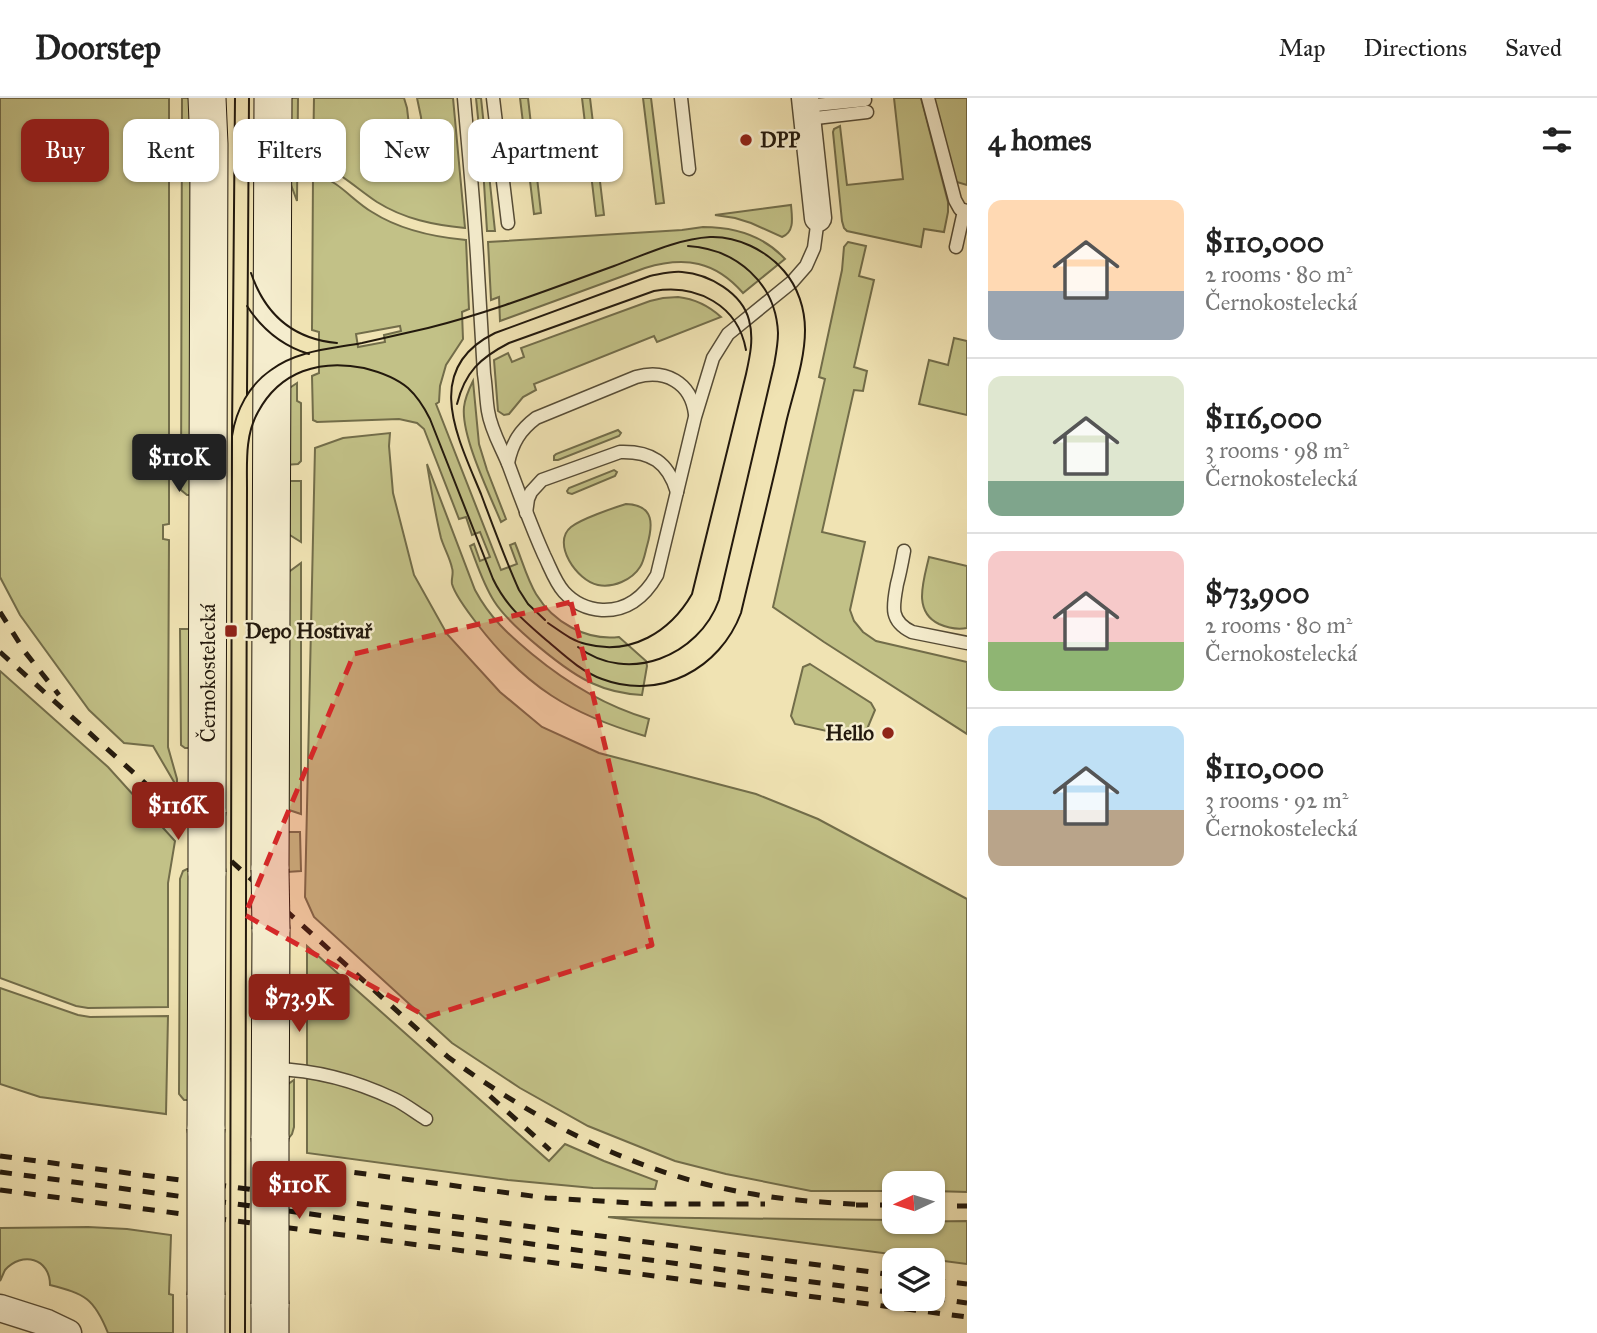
<!DOCTYPE html>
<html lang="en">
<head>
<meta charset="utf-8">
<style>
	:root { --surface:#fff; --page:#f2f2f2; --text:#222; --muted:#767676; --line:#e0e0e0; --accent:#8f2418 }
	body { margin:0; font-family:"IM FELL Great Primer",serif; background:var(--page); color:var(--text); height:100vh; display:flex; flex-direction:column; font-size:26px; white-space:nowrap }
	* { box-sizing:border-box; margin:0 }
	p { font-size:23px; color:var(--muted) }
	.icon { flex:none; width:38px; height:38px; fill:none; stroke:currentColor; stroke-width:2; stroke-linecap:round; stroke-linejoin:round }
	.map { position:relative; flex:1; overflow:hidden }
	.details { display:flex; flex-direction:column; background:var(--surface); width:630px }
	.details>* { flex:none }
	.banner { position:absolute; left:21px; top:21px; width:665px; height:63px; display:flex; gap:14px }
	.needle { width:46px; rotate:266deg }
	.tools { position:absolute; left:882px; top:1073px; display:grid; gap:14px }
	.tools a { display:grid; place-items:center; width:63px; height:63px; border-radius:14px; background:var(--surface); box-shadow:0 2px 5px #0004; font-size:35px }
	.price { position:absolute; translate:-50% -60px; padding:0 16px; border-radius:7px; background:var(--accent); color:#fff; font-size:23px; line-height:46px; filter:drop-shadow(0 2px 4px #0008) }
	.price::after { content:''; position:absolute; left:50%; top:42px; width:21px; height:16px; margin-left:-10px; background:inherit; clip-path:polygon(0 0,100% 0,50% 100%) }
	.price.current { background:#222; color:#fff }
	ul { padding:0; list-style:none }
	li { display:flex; align-items:center; gap:21px; height:175px; padding:0 21px }
	li+li { border-top:2px solid var(--line) }
	li span { display:grid; place-items:center; flex:none; width:196px; height:140px; border-radius:14px; color:#555 }
	li>.icon { margin-inline-start:auto }
	span .icon { width:84px; height:84px; fill:#fffc; stroke-width:1 }
	li b { font-size:30px }
	h2 { display:flex; justify-content:space-between; align-items:center; height:84px; padding:0 21px; font-size:30px }
	.tag { padding:0 24px; border-radius:14px; background:var(--surface); box-shadow:0 2px 5px #0004; font-size:24px; line-height:63px }
	.tag.current { background:var(--accent); color:#fff }
	header { display:flex; align-items:center; gap:42px; box-sizing:border-box; height:98px; padding:0 35px; background:var(--surface); border-bottom:2px solid var(--line) }
	header strong { font-size:33px }
	nav { display:flex; gap:38px; margin-inline-start:auto; font-size:24px }
	main { display:flex; flex:1; min-height:0 }
	.map>svg:first-child { display:block }
	.green { fill:#c2c187; stroke:#726d4a; stroke-width:2; fill-rule:evenodd }
	.lines { fill:none; stroke-linecap:round; stroke-linejoin:round }
	.service-casing { stroke:#564c36; stroke-width:15 }
	.minor-casing { stroke:#564c36; stroke-width:29 }
	.secondary-casing { stroke:#23190d; stroke-width:39 }
	.service { stroke:#f5edce; stroke-width:12 }
	.minor { stroke:#f5edce; stroke-width:26 }
	.secondary { stroke:#f5edce; stroke-width:37 }
	.tram { stroke:#23190d; stroke-width:2 }
	.rail { stroke:#23190d; stroke-width:5; stroke-dasharray:12 12; stroke-linecap:butt }
	.secondary-bridge-casing { stroke:#23190d; stroke-width:39; stroke-linecap:butt }
	.secondary-bridge { stroke:#f5edce; stroke-width:37 }
	.marked { fill:#d62828; fill-opacity:0.2; stroke:#d62828; stroke-width:5; stroke-dasharray:14 9; stroke-linejoin:round }
	.poi-dot { fill:#8f2418; stroke:#f5edce; stroke-width:2.5 }
	.labels { text-anchor:middle; stroke-width:5; stroke-linejoin:round; paint-order:stroke }
	.poi-label { font-size:21px; font-weight:bold; fill:#23190d; stroke:#f5edce; text-anchor:start }
	.street-label { font-size:21px; fill:#23190d; stroke:#f5edce }
</style>
</head>
<body>
<header>
<strong>Doorstep</strong>
<nav><a>Map</a><a>Directions</a><a>Saved</a></nav>
</header>
<main>
<div class="map">
<svg width="967" height="1235" viewBox="0 0 967 1235">
	<rect width="100%" height="100%" fill="#f0e3b3"/>
	<filter id="stains"><feTurbulence type="fractalNoise" baseFrequency=".00286" numOctaves="4"/><feColorMatrix values="0 0 0 0 .2 0 0 0 0 .09 0 0 0 0 .02 0 0 0 .5 -.17"/></filter>
	<radialGradient id="worn" r=".72"><stop offset=".6" stop-color="#630" stop-opacity="0"/><stop offset="1" stop-color="#630" stop-opacity=".3"/></radialGradient>
	<g class="green">
		<path d="M0,0H169V426L163,427V441L169,442L168,649L177,681V689L153,648L124,645L89,612L20,517L0,479Z"/>
		<path d="M182,0H192L193,397H187L181,392Z"/>
		<path d="M288,0H298L297,103L287,76Z"/>
		<path d="M314,0H404L407,10L412,53L424,51L421,19L417,0H453L465,130C434,127 404,121 377,104C356,90 338,72 313,63Z"/>
		<path d="M476,0H481L495,133H487L483,69Z"/>
		<path d="M520,0H528L541,115L534,116Z"/>
		<path d="M582,0H590L604,117L596,118Z"/>
		<path d="M643,0H651L664,105L656,106Z"/>
		<path d="M894,0H921L948,104V114L944,134L924,131L921,149L847,133L844,130L842,123L833,34L834,31L840,28L847,87L903,81Z"/>
		<path d="M933,0H967V87L957,84L954,82Z"/>
		<path d="M317,77C339,83 353,103 372,114C400,132 433,139 466,142L469,211L462,214L463,241L446,267L440,288L439,304L436,306L501,472L517,466L510,447L515,445C522,462 527,481 536,496C553,524 586,543 619,539L646,563L647,568L642,597C625,596 609,593 594,586C567,575 509,527 494,503C483,486 477,466 470,448L474,446L480,463L490,459L480,434L472,437L466,419L459,421L424,331L417,325L399,321L317,324L313,322L312,278L319,275V234L312,232L313,78ZM400,228L401,233L384,237L385,244L358,249L356,236Z"/>
		<path d="M791,107C792,119 795,134 782,139L751,125L735,120L715,117Z"/>
		<path d="M703,129C734,129 763,137 785,161L743,195C715,163 685,158 645,170L500,223L499,199L491,202L488,144L682,132Z"/>
		<path d="M848,144L866,148L859,178L874,182L854,269L867,273L863,293L854,292L822,434L865,444L850,512L854,523L863,534L876,543L967,564V636L824,544L773,509L825,281L819,279L842,172L844,149Z"/>
		<path d="M678,199C695,201 708,207 721,219L657,244L654,238L534,286L536,292L523,299L509,316L504,317L498,313L494,262L508,255L512,264L524,259L521,250L650,203L663,200Z"/>
		<path d="M954,240L967,243V317L919,306L929,262L948,267Z"/>
		<path d="M473,283L479,346L487,372L506,421L501,424C489,395 461,338 464,309C465,300 469,291 473,283Z"/>
		<path d="M297,285V303L301,305V363L298,366L285,367V293Z"/>
		<path d="M618,332L621,335L619,338L558,362H554V358L556,356Z"/>
		<path d="M390,335L389,348L393,395L414,477L447,536L500,594L542,629L599,655L756,696L818,721L967,801V1094L933,1093V1085H894V1093H811L726,1076L675,1063L588,1028L520,990L452,945L314,819L305,799L315,350L343,340Z"/>
		<path d="M427,366L475,492C490,520 508,536 532,556C567,585 605,608 649,621L645,638C570,616 526,589 478,527C471,518 455,497 452,486C451,481 454,475 452,470C450,460 444,450 441,440C435,415 431,390 427,366Z"/>
		<path d="M614,372L617,374L615,378L572,396L568,395L567,393L569,390Z"/>
		<path d="M285,383H301V444L285,434Z"/>
		<path d="M626,406C655,407 653,427 647,448C645,455 644,463 640,469C632,482 613,490 598,487C577,483 551,445 571,429C581,421 613,410 626,406Z"/>
		<path d="M929,459L967,468V530C957,532 948,530 939,526C912,513 924,482 929,459Z"/>
		<path d="M301,465V716L286,711V476Z"/>
		<path d="M180,531H194L193,650H185L181,647Z"/>
		<path d="M810,566L871,605L875,612L865,636L858,640L795,626L791,618L803,569Z"/>
		<path d="M0,573L108,669L175,743L168,785V909L88,910L76,908L0,880Z"/>
		<path d="M286,734H300L301,773L287,774Z"/>
		<path d="M187,771H193L192,1002H184L179,996L180,781L183,773Z"/>
		<path d="M307,848L549,1063L565,1046L604,1063L657,1083L655,1091L593,1090L508,1082L307,1055Z"/>
		<path d="M0,890L78,917L90,919L168,918L166,1016L40,999L0,986Z"/>
		<path d="M294,982V1029L292,1036L288,1041L284,989Z"/>
		<path d="M608,1119L894,1122V1124L967,1123V1166Z"/>
		<path d="M88,1129L127,1131L171,1137L169,1196L173,1197V1235H108C94,1200 85,1196 50,1187C50,1160 22,1153 5,1172C4,1174 1,1181 0,1183V1130Z"/>
	</g>
	<g class="lines">
		<defs>
			<g id="service">
				<path d="M464,0C469,58 475,117 478,175C480,209 482,243 484,276C486,288 486,301 488,313C491,333 502,350 509,368C520,398 531,428 544,457C550,469 555,484 564,494C574,505 588,511 602,512C627,513 645,498 657,477L695,319L713,260L728,236L792,184L806,168L814,150L818,120"/>
				<path d="M493,0L508,125"/>
				<path d="M681,0L689,71"/>
				<path d="M928,0L955,102L960,111L967,113"/>
				<path d="M806,8L865,2"/>
				<path d="M807,21L867,14"/>
				<path d="M956,149L964,113"/>
				<path d="M508,365C512,345 520,332 536,320L636,279C665,271 691,284 695,316"/>
				<path d="M526,415L528,401L531,394L542,382L620,354C651,353 668,364 677,394"/>
				<path d="M904,453C902,464 900,475 897,486C893,508 889,523 912,534L967,545"/>
				<path d="M274,971C316,972 356,983 394,1001C405,1006 416,1015 426,1021"/>
			</g>
			<g id="minor">
				<path d="M805,0L818,120"/>
				<path d="M0,1210L47,1225L68,1235"/>
			</g>
			<g id="secondary">
				<path d="M207,0L209,46L207,714"/>
				<path d="M270,771L273,0"/>
				<path d="M206,1031L207,774"/>
				<path d="M270,1040L271,831"/>
				<path d="M206,1197V1235"/>
				<path d="M270,1235V1206"/>
			</g>
		</defs>
		<use href="#service" class="service-casing"/>
		<use href="#minor" class="minor-casing"/>
		<use href="#secondary" class="secondary-casing"/>
		<use href="#service" class="service"/>
		<use href="#minor" class="minor"/>
		<use href="#secondary" class="secondary"/>
		<g class="tram">
			<path d="M251,175C265,216 293,241 337,245"/>
			<path d="M247,208C262,231 283,248 309,256"/>
			<path d="M247,297L249,0"/>
			<path d="M457,306C465,274 480,260 509,245L654,193C697,186 738,207 746,252"/>
			<path d="M232,338C236,312 249,287 271,272C298,252 331,251 362,245C384,240 406,235 428,230C492,214 553,190 614,168C644,157 677,141 710,139C737,138 766,152 784,173C798,189 805,211 805,232C805,263 793,295 786,325C772,388 756,452 741,515C720,571 660,603 602,581C580,573 563,556 545,541C523,522 506,508 493,481L430,321C424,309 418,299 408,290C395,279 380,274 364,270C320,261 280,273 258,314C245,337 247,364 247,389L245,1235"/>
			<path d="M545,522L528,506L519,492C505,461 493,428 481,396C458,340 421,271 495,235L650,178C661,176 671,173 682,174C709,176 742,195 749,222C754,240 750,258 746,276L692,496C670,534 631,558 586,546C572,543 560,533 548,525"/>
			<path d="M578,549C628,587 699,558 719,502L774,267C776,256 778,246 778,235C776,185 736,151 688,148"/>
			<path d="M230,1235L232,338L235,0"/>
		</g>
		<g class="rail">
			<path d="M0,514L25,554L59,597"/>
			<path d="M0,554L448,959C539,1025 641,1078 753,1096C790,1103 827,1104 864,1107"/>
			<path d="M490,998L550,1052"/>
			<path d="M0,1058L894,1177"/>
			<path d="M283,1065L547,1100L652,1106H765"/>
			<path d="M0,1074L894,1195"/>
			<path d="M0,1092L967,1219"/>
			<path d="M856,1107H894"/>
			<path d="M933,1108H967"/>
			<path d="M933,1182L967,1186"/>
			<path d="M933,1200L967,1205"/>
		</g>
		<defs>
			<g id="secondary-bridge">
				<path d="M270,771L271,831"/>
				<path d="M207,774V714"/>
				<path d="M206,1197V1031"/>
				<path d="M270,1206V1040"/>
			</g>
		</defs>
		<use href="#secondary-bridge" class="secondary-bridge-casing"/>
		<use href="#secondary-bridge" class="secondary-bridge"/>
	</g>
	<path class="marked" d="M571,504L652,847L427,919L245,817L354,556Z"/>
	<g class="poi-dot">
		<circle cx="746" cy="42" r="7"/>
		<rect x="224" y="526" width="14" height="14" rx="3.5"/>
		<circle cx="888" cy="635" r="7"/>
	</g>
	<g class="labels">
		<g class="poi-label">
			<text x="760" y="49">DPP</text>
			<text x="245" y="540">Depo Hostivař</text>
			<text x="874" y="642" text-anchor="end">Hello</text>
		</g>
		<g class="street-label">
			<text transform="translate(208 575) rotate(-90)" y="7">Černokostelecká</text>
		</g>
	</g>
	<rect width="100%" height="100%" filter="url(#stains)"/>
	<rect width="100%" height="100%" fill="url(#worn)"/>
</svg>
<div class="tools">
<a><svg class="needle" viewBox="-14 -14 28 28"><path d="M0-13l5 13h-10z" fill="#e53935"/><path d="M0 13l5-13h-10z" fill="#767676"/></svg></a>
<a><svg class="icon" aria-label="layers" viewBox="0 0 24 24"><path d="M12 4l9 5-9 5-9-5zM3 14l9 5 9-5"/></svg></a>
</div>
<b class="price current" style="left:179px;top:396px">$110K</b>
<b class="price" style="left:178px;top:744px">$116K</b>
<b class="price" style="left:299px;top:936px">$73.9K</b>
<b class="price" style="left:299px;top:1123px">$110K</b>
<div class="banner">
<a class="tag current">Buy</a>
<a class="tag">Rent</a>
<a class="tag">Filters</a>
<a class="tag">New</a>
<a class="tag">Apartment</a>
</div>
</div>
<section class="details">
<h2>4 homes<svg class="icon" aria-label="filters" viewBox="0 0 24 24"><path d="M4 7h16M4 17h16"/><circle cx="9" cy="7" r="2"/><circle cx="15" cy="17" r="2"/></svg></h2>
<ul>
<li><span style="background:linear-gradient(#ffd9b3 65%,#9aa5b1 0)"><svg class="icon" aria-label="home" viewBox="0 0 24 24"><path d="M3 11l9-7 9 7M6 9v11h12V9"/></svg></span><div><b>$110,000</b><p>2 rooms · 80 m²</p><p>Černokostelecká</p></div></li>
<li><span style="background:linear-gradient(#dfe7d0 75%,#7fa58c 0)"><svg class="icon" aria-label="home" viewBox="0 0 24 24"><path d="M3 11l9-7 9 7M6 9v11h12V9"/></svg></span><div><b>$116,000</b><p>3 rooms · 98 m²</p><p>Černokostelecká</p></div></li>
<li><span style="background:linear-gradient(#f6c9c9 65%,#8fb573 0)"><svg class="icon" aria-label="home" viewBox="0 0 24 24"><path d="M3 11l9-7 9 7M6 9v11h12V9"/></svg></span><div><b>$73,900</b><p>2 rooms · 80 m²</p><p>Černokostelecká</p></div></li>
<li><span style="background:linear-gradient(#bfe0f5 60%,#b9a48a 0)"><svg class="icon" aria-label="home" viewBox="0 0 24 24"><path d="M3 11l9-7 9 7M6 9v11h12V9"/></svg></span><div><b>$110,000</b><p>3 rooms · 92 m²</p><p>Černokostelecká</p></div></li>
</ul>
</section>
</main>
</body>
</html>
